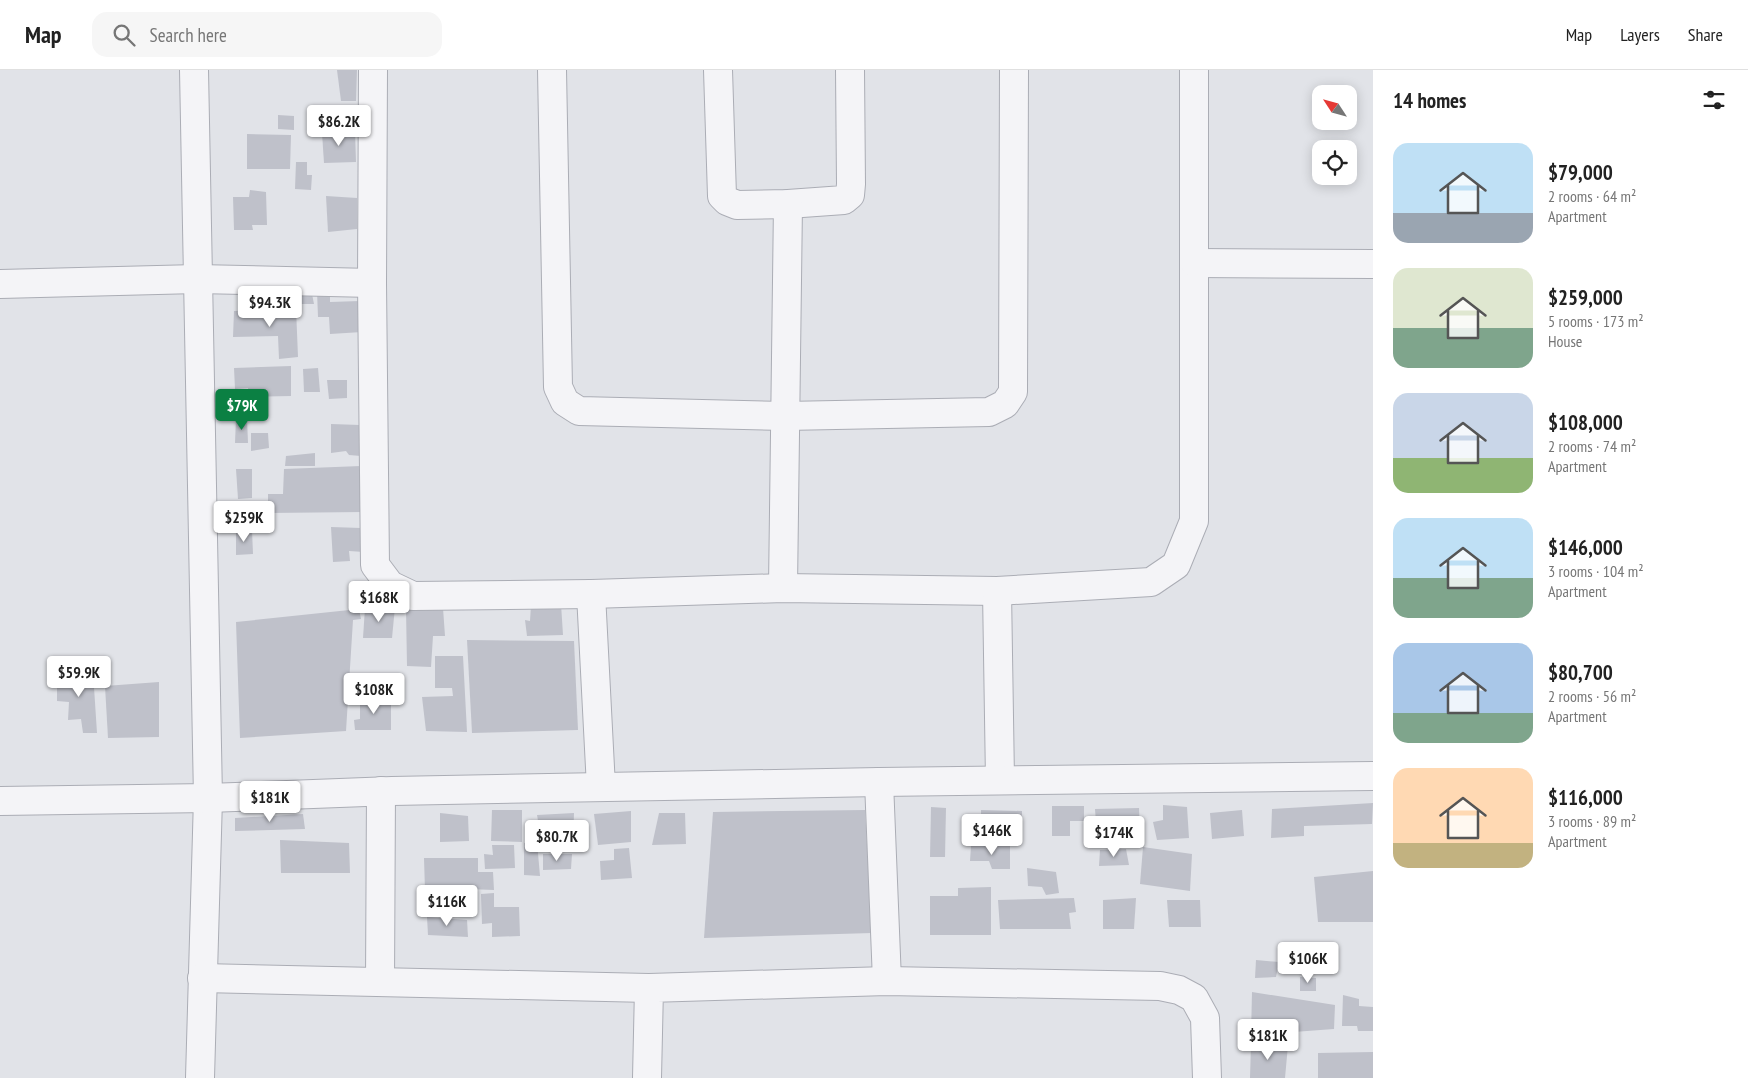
<!DOCTYPE html>
<html lang="en">
<head>
<meta charset="utf-8">
<style>
	:root { --surface:#fff; --page:#f6f6f6; --text:#222; --muted:#767676; --line:#e0e0e0; --accent:#0b8043 }
	body { margin:0; font-family:"PT Sans Narrow",sans-serif; background:var(--page); color:var(--text); height:100vh; display:flex; flex-direction:column; font-size:19px; white-space:nowrap }
	* { box-sizing:border-box; margin:0 }
	p { font-size:16px; color:var(--muted) }
	.icon { flex:none; width:28px; height:28px; fill:none; stroke:currentColor; stroke-width:2; stroke-linecap:round; stroke-linejoin:round }
	.map { position:relative; flex:1; overflow:hidden }
	.details { display:flex; flex-direction:column; background:var(--surface); width:375px }
	.details>* { flex:none }
	.needle { width:32px; rotate:306deg }
	.tools { position:absolute; left:1312px; top:15px; display:grid; gap:10px }
	.tools a { display:grid; place-items:center; width:45px; height:45px; border-radius:10px; background:var(--surface); box-shadow:0 2px 12px #0003; font-size:25px }
	.price { position:absolute; translate:-50% -42px; padding:0 11px; border-radius:5px; background:#fff; color:#222; font-size:16px; line-height:32px; filter:drop-shadow(0 1px 2px #0008) }
	.price::after { content:''; position:absolute; left:50%; top:30px; width:15px; height:11px; margin-left:-8px; background:inherit; clip-path:polygon(0 0,100% 0,50% 100%) }
	.price.on { background:var(--accent); color:#fff }
	ul { padding:0; list-style:none }
	li { display:flex; align-items:center; gap:15px; height:125px; padding:0 20px }
	li span { display:grid; place-items:center; flex:none; width:140px; height:100px; border-radius:15px; color:#555 }
	li>.icon { margin-inline-start:auto }
	span .icon { width:60px; height:60px; fill:#fffc; stroke-width:1 }
	li b { font-size:21px }
	h2 { display:flex; justify-content:space-between; align-items:center; height:60px; padding:0 20px; font-size:21px }
	header { display:flex; align-items:center; gap:30px; box-sizing:border-box; height:70px; padding:0 25px; background:var(--surface); border-bottom:1px solid var(--line) }
	header strong { font-size:24px }
	nav { display:flex; gap:28px; margin-inline-start:auto; font-size:18px }
	.search { width:350px; height:45px; background:var(--page); display:flex; align-items:center; gap:12px; box-sizing:border-box; padding:0 18px; border-radius:15px; color:var(--muted); font-size:19px }
	main { display:flex; flex:1; min-height:0 }
	.map>svg:first-child { display:block }
	.building { fill:#bfc1ca }
	.lines { fill:none; stroke-linecap:round; stroke-linejoin:round }
	.street-casing { stroke:#abadb5; stroke-width:30 }
	.street { stroke:#f4f4f7; stroke-width:28 }
</style>
</head>
<body>
<header>
<strong>Map</strong>
<div class="search"><svg class="icon" aria-label="search" viewBox="0 0 24 24"><circle cx="10" cy="10" r="6"/><path d="M15 15l6 6"/></svg>Search here</div>
<nav><a>Map</a><a>Layers</a><a>Share</a></nav>
</header>
<main>
<div class="map">
<svg width="1373" height="1008" viewBox="0 0 1373 1008">
	<rect width="100%" height="100%" fill="#e1e3e8"/>
	<g class="building">
		<path d="M337,0H357L356,31H341Z"/>
		<path d="M278,45L294,46V60L278,59Z"/>
		<path d="M355,61L356,92L324,93L322,63Z"/>
		<path d="M247,64L291,65L290,99H247Z"/>
		<path d="M296,92H307V105H312L311,120L295,119Z"/>
		<path d="M250,120L266,122L267,155H252L253,160H234L233,127H249Z"/>
		<path d="M326,126L357,128V159L328,162Z"/>
		<path d="M311,219L314,234H280L279,221Z"/>
		<path d="M317,221H330V232L360,231L362,262L330,264L329,247H318Z"/>
		<path d="M296,238L298,287L279,289L278,266L233,267L234,241Z"/>
		<path d="M291,296V326L248,327V318L235,319L234,298Z"/>
		<path d="M318,298L320,322H304L303,299Z"/>
		<path d="M327,310H347V328L329,329Z"/>
		<path d="M236,348H247L248,373H235Z"/>
		<path d="M331,354L360,355L361,386L349,385L346,381L331,383Z"/>
		<path d="M251,363H268L269,378L251,381Z"/>
		<path d="M315,383V396H285L286,386Z"/>
		<path d="M361,396L363,442L268,443V424H283L284,399Z"/>
		<path d="M236,399H252V428L238,429Z"/>
		<path d="M331,457L361,458L364,482L349,481L350,491L333,492Z"/>
		<path d="M252,460L253,484L236,485V461Z"/>
		<path d="M561,534L563,565L527,566L525,550L530,551L531,535Z"/>
		<path d="M395,537L392,568H363L365,538Z"/>
		<path d="M443,538L445,566H433L431,597L407,596L406,539Z"/>
		<path d="M359,539L361,549L353,550L346,661L240,668L236,552Z"/>
		<path d="M467,570L574,571L578,660L472,663Z"/>
		<path d="M435,586H463L467,662L426,661L422,627L453,626L452,618H435Z"/>
		<path d="M93,602L97,663H83L81,649L68,650L69,632L57,631V603Z"/>
		<path d="M159,612V667L108,668L105,616Z"/>
		<path d="M360,628H391V660H355L354,650L360,649Z"/>
		<path d="M1373,733L1372,754L1304,756V766L1271,768L1272,739Z"/>
		<path d="M1163,735L1187,737L1189,768L1157,770L1153,752L1163,750Z"/>
		<path d="M1052,736H1084V751H1070V766H1052Z"/>
		<path d="M931,737L946,738L945,787H930Z"/>
		<path d="M1139,738L1140,765L1097,767L1095,739Z"/>
		<path d="M492,740H522V772L491,771Z"/>
		<path d="M865,740L872,863L704,868L713,742Z"/>
		<path d="M981,740L1022,741V756L981,755Z"/>
		<path d="M1242,740L1244,766L1212,769L1210,743Z"/>
		<path d="M631,741V772L598,775L594,744Z"/>
		<path d="M440,743L468,746L469,771L440,772Z"/>
		<path d="M574,743L573,773H542L537,745Z"/>
		<path d="M659,743H685L686,774L652,775Z"/>
		<path d="M303,744L305,759L235,761V748Z"/>
		<path d="M280,770L349,773L350,803H281Z"/>
		<path d="M537,772L540,806L524,805V773Z"/>
		<path d="M492,775H514L515,798L485,799L484,784L493,785Z"/>
		<path d="M1010,775V799H992L989,791H970L971,776Z"/>
		<path d="M1143,777L1192,784L1190,821L1140,814Z"/>
		<path d="M629,778L632,808L601,810L600,791L614,790V779Z"/>
		<path d="M1126,779L1129,795L1099,796L1100,780Z"/>
		<path d="M543,784H572L571,799L543,800Z"/>
		<path d="M424,788H478V802H493L494,820L468,819V826L444,825V819L425,821Z"/>
		<path d="M1027,798L1056,802L1059,823L1046,825L1042,817L1028,816Z"/>
		<path d="M1373,801V852H1318L1314,807Z"/>
		<path d="M991,817V865H930V826H958V818Z"/>
		<path d="M494,823V837H519L520,866L492,867V853L482,854L481,824Z"/>
		<path d="M1074,828L1076,842L1069,843L1071,859H1000L998,830Z"/>
		<path d="M1136,828L1134,859H1103V830Z"/>
		<path d="M1167,830H1200L1201,857H1169Z"/>
		<path d="M427,847L467,850L468,867L428,865Z"/>
		<path d="M1256,890L1279,892L1276,907L1255,908Z"/>
		<path d="M1300,907L1316,908V921H1300Z"/>
		<path d="M1252,922L1335,935L1334,959L1251,965Z"/>
		<path d="M1343,925L1359,929V936L1373,937V961H1358L1357,956H1342Z"/>
		<path d="M1251,974L1288,975L1285,1008H1250Z"/>
		<path d="M1373,982V1008H1318V983Z"/>
	</g>
	<g class="lines">
		<defs>
			<g id="street">
				<path d="M194,0L208,728L200,1008"/>
				<path d="M373,0L372,213L375,495L390,515L413,526L591,524L783,518L997,521L1151,512L1176,495L1194,451V0"/>
				<path d="M552,0L558,317L565,332L579,341L785,346L989,342L1005,334L1013,322L1014,0"/>
				<path d="M718,0L722,126L727,131L737,135L788,134L844,130L850,125L851,114L850,0"/>
				<path d="M1195,193L1373,194"/>
				<path d="M0,214L197,209L372,213"/>
				<path d="M783,518L788,134"/>
				<path d="M997,521L1000,710"/>
				<path d="M591,524L601,717"/>
				<path d="M879,712L887,911"/>
				<path d="M0,731L208,728L392,721L879,712L1373,706"/>
				<path d="M202,908L649,918"/>
				<path d="M380,912L381,721"/>
				<path d="M647,1008L649,918L887,911L1160,916L1179,920L1194,928L1205,948L1207,1008"/>
			</g>
		</defs>
		<use href="#street" class="street-casing"/>
		<use href="#street" class="street"/>
	</g>
</svg>
<div class="tools">
<a><svg class="needle" viewBox="-14 -14 28 28"><path d="M0-13l5 13h-10z" fill="#e53935"/><path d="M0 13l5-13h-10z" fill="#767676"/></svg></a>
<a><svg class="icon" aria-label="locate" viewBox="0 0 24 24"><circle cx="12" cy="12" r="6"/><path d="M12 2v4M12 18v4M2 12h4M18 12h4"/></svg></a>
</div>
<b class="price" style="left:339px;top:77px">$86.2K</b>
<b class="price" style="left:270px;top:258px">$94.3K</b>
<b class="price on" style="left:242px;top:361px">$79K</b>
<b class="price" style="left:244px;top:473px">$259K</b>
<b class="price" style="left:379px;top:553px">$168K</b>
<b class="price" style="left:79px;top:628px">$59.9K</b>
<b class="price" style="left:374px;top:645px">$108K</b>
<b class="price" style="left:270px;top:753px">$181K</b>
<b class="price" style="left:992px;top:786px">$146K</b>
<b class="price" style="left:1114px;top:788px">$174K</b>
<b class="price" style="left:557px;top:792px">$80.7K</b>
<b class="price" style="left:447px;top:857px">$116K</b>
<b class="price" style="left:1308px;top:914px">$106K</b>
<b class="price" style="left:1268px;top:991px">$181K</b>
</div>
<section class="details">
<h2>14 homes<svg class="icon" aria-label="filters" viewBox="0 0 24 24"><path d="M4 7h16M4 17h16"/><circle cx="9" cy="7" r="2"/><circle cx="15" cy="17" r="2"/></svg></h2>
<ul>
<li><span style="background:linear-gradient(#bfe0f5 70%,#9aa5b1 0)"><svg class="icon" aria-label="home" viewBox="0 0 24 24"><path d="M3 11l9-7 9 7M6 9v11h12V9"/></svg></span><div><b>$79,000</b><p>2 rooms · 64 m²</p><p>Apartment</p></div></li>
<li><span style="background:linear-gradient(#dfe7d0 60%,#7fa58c 0)"><svg class="icon" aria-label="home" viewBox="0 0 24 24"><path d="M3 11l9-7 9 7M6 9v11h12V9"/></svg></span><div><b>$259,000</b><p>5 rooms · 173 m²</p><p>House</p></div></li>
<li><span style="background:linear-gradient(#c9d6e8 65%,#8fb573 0)"><svg class="icon" aria-label="home" viewBox="0 0 24 24"><path d="M3 11l9-7 9 7M6 9v11h12V9"/></svg></span><div><b>$108,000</b><p>2 rooms · 74 m²</p><p>Apartment</p></div></li>
<li><span style="background:linear-gradient(#bfe0f5 60%,#7fa58c 0)"><svg class="icon" aria-label="home" viewBox="0 0 24 24"><path d="M3 11l9-7 9 7M6 9v11h12V9"/></svg></span><div><b>$146,000</b><p>3 rooms · 104 m²</p><p>Apartment</p></div></li>
<li><span style="background:linear-gradient(#a9c7e8 70%,#7fa58c 0)"><svg class="icon" aria-label="home" viewBox="0 0 24 24"><path d="M3 11l9-7 9 7M6 9v11h12V9"/></svg></span><div><b>$80,700</b><p>2 rooms · 56 m²</p><p>Apartment</p></div></li>
<li><span style="background:linear-gradient(#ffd9b3 75%,#c2b280 0)"><svg class="icon" aria-label="home" viewBox="0 0 24 24"><path d="M3 11l9-7 9 7M6 9v11h12V9"/></svg></span><div><b>$116,000</b><p>3 rooms · 89 m²</p><p>Apartment</p></div></li>
</ul>
</section>
</main>
</body>
</html>
